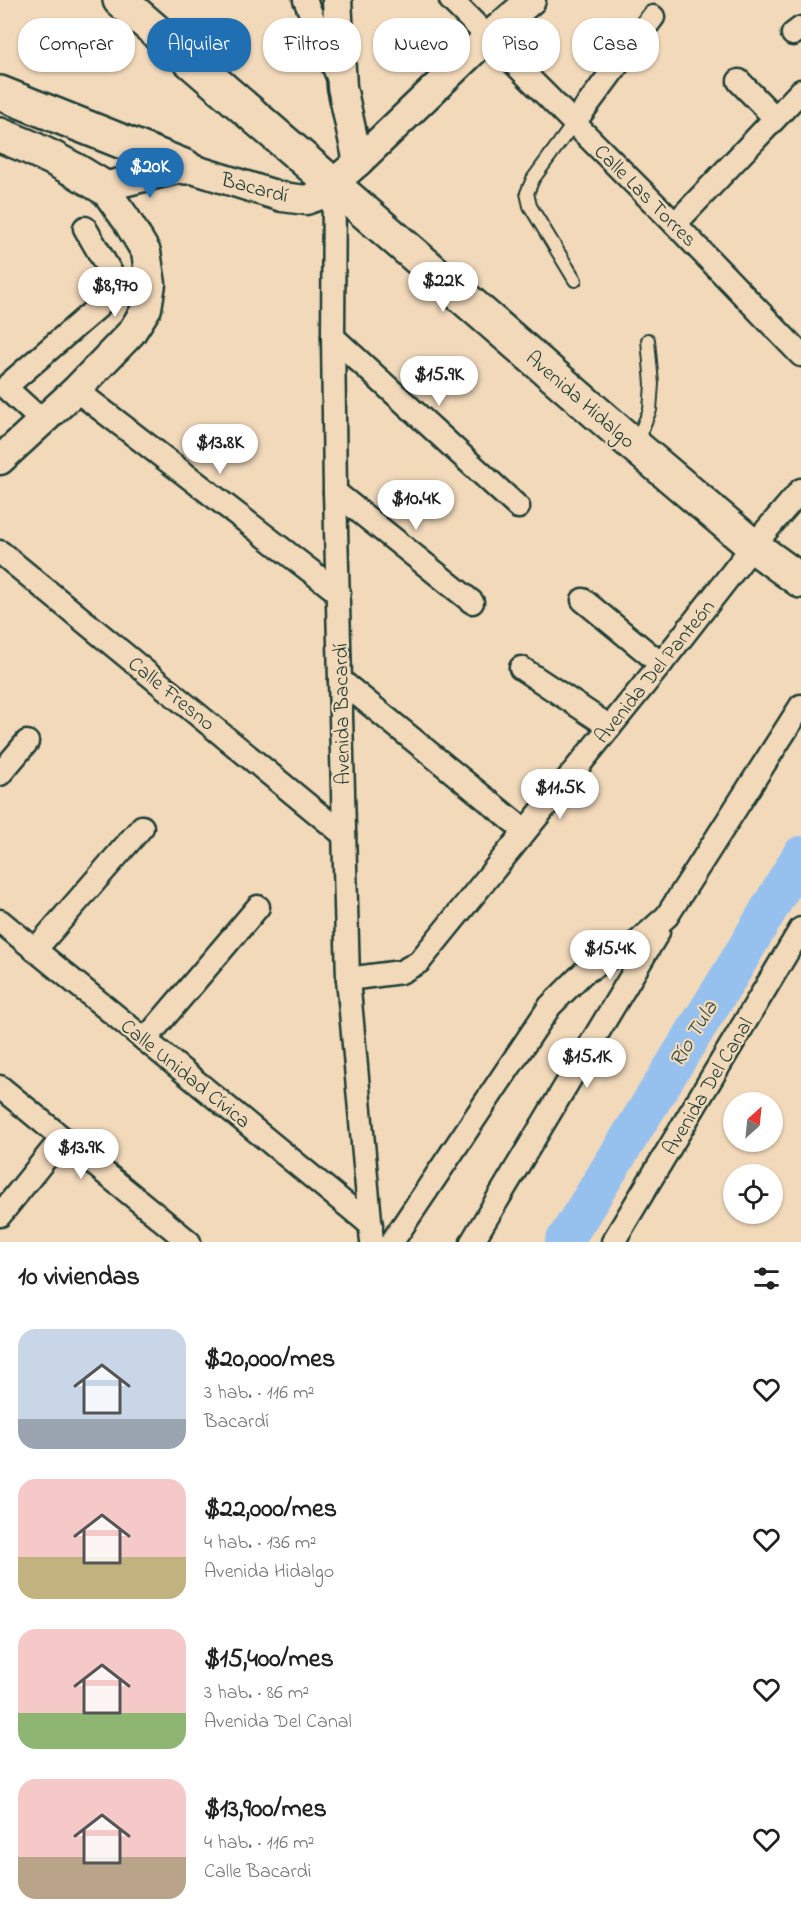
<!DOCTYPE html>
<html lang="es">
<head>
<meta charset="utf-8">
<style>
	:root { --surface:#fff; --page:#f2f2f2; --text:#222; --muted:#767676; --accent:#1f6fb2 }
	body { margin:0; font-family:"Indie Flower",sans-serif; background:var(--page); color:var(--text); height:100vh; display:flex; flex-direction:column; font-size:22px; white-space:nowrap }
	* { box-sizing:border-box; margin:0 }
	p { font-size:20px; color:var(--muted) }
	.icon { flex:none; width:33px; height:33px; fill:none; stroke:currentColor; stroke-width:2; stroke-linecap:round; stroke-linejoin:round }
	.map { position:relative; height:1242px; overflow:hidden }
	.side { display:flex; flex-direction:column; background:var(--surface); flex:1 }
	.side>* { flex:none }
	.hud { position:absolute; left:18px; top:18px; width:765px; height:54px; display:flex; gap:12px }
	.needle { width:39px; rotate:27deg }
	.buttons { position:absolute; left:723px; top:1092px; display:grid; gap:12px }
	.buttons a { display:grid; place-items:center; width:60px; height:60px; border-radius:50%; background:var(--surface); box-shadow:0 2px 4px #0004; font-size:30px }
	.price { position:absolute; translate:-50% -51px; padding:0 14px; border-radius:21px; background:#fff; color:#222; font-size:20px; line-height:39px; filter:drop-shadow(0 2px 3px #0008) }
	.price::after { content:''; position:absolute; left:50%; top:36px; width:18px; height:14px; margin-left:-9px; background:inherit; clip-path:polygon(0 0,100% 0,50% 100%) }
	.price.on { background:var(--accent); color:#fff }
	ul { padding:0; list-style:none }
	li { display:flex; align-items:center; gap:18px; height:150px; padding:0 18px }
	li span { display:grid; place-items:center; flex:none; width:168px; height:120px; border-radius:18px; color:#555 }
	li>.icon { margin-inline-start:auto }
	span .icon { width:72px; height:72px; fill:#fffc; stroke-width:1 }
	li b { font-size:26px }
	h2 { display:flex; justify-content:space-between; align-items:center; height:72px; padding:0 18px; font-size:26px }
	.pill { padding:0 21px; border-radius:24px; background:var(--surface); box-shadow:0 2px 4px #0004; font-size:21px; line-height:54px }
	.pill.on { background:var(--accent); color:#fff }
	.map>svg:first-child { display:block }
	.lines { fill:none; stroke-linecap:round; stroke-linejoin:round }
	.river { stroke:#96c1ef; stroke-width:38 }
	.service-casing { stroke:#1f3d34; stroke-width:16 }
	.minor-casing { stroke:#1f3d34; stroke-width:27 }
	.tertiary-casing { stroke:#1f3d34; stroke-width:33 }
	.secondary-casing { stroke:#1f3d34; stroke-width:38 }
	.service { stroke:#f2d9ba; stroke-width:12 }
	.minor { stroke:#f2d9ba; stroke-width:22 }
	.tertiary { stroke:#f2d9ba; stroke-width:28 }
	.secondary { stroke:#f2d9ba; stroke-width:33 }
	.labels { text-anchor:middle; stroke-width:4.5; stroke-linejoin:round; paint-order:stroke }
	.street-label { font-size:21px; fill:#1f3d34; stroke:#f2d9ba }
	.water-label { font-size:22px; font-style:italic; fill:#2b4a47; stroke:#f2d9ba }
</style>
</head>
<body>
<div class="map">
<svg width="801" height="1242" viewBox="0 0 801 1242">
	<rect width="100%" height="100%" fill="#f2d9ba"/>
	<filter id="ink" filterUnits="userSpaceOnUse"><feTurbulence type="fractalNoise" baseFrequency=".0167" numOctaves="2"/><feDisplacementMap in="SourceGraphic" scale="12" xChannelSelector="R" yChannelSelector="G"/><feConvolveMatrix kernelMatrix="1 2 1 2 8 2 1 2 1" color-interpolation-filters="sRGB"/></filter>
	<g filter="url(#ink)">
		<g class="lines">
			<path class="river" d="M564,1242L733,970L801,855"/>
			<defs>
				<g id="service">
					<path d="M574,123L533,179L527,193L530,206L575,280"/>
					<path d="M635,445L650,410L652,384L648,340"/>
				</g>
				<g id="minor">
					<path d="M305,0L338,77"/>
					<path d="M451,0L675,224L801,355"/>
					<path d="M793,34L801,28"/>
					<path d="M739,81L775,118"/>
					<path d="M574,123L653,17"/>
					<path d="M334,184L333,337L335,492L348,979L372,1242"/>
					<path d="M675,224L801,91"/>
					<path d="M333,337L518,507"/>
					<path d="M76,390L339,593"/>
					<path d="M42,421L6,388L9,384L98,307C106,296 111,287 111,273L85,228"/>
					<path d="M335,492L472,602"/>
					<path d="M0,552L344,835"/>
					<path d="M583,600L661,664"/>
					<path d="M521,668L610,727"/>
					<path d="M340,680L525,831"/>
					<path d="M0,774L27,742"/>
					<path d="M0,921L371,1225"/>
					<path d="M35,950L142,827"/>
					<path d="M348,979L401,972L419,962L661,664L753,546L801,490"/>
					<path d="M145,1040L258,907"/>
					<path d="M0,1087L189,1242"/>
					<path d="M0,1215L62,1138"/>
					<path d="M392,1242L550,1006L583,973L638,942L667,916L801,706"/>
					<path d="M472,1242L658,932"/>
					<path d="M613,1242L801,929"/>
				</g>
				<g id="tertiary">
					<path d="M337,0L342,87L358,162"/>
					<path d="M0,460L76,390L131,333L147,308L151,284L146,252L126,219L103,187L186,167L282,197L306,200L320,195L358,162L488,37L531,0"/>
				</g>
				<g id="secondary">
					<path d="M120,0L635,446L753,546L801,581"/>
					<path d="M0,93L186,167"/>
					<path d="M0,135C37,149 70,166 103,187"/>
				</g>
			</defs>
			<use href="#service" class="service-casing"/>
			<use href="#minor" class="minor-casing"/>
			<use href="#tertiary" class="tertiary-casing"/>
			<use href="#secondary" class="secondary-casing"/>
			<use href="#service" class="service"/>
			<use href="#minor" class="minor"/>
			<use href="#tertiary" class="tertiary"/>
			<use href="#secondary" class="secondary"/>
		</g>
	</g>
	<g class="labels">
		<g class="street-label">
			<text transform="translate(255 187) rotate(15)" y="7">Bacardí</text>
			<text transform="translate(646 195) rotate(45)" y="7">Calle Las Torres</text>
			<text transform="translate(581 399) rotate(41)" y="7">Avenida Hidalgo</text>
			<text transform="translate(654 671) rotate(-51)" y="7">Avenida Del Panteón</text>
			<text transform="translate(172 693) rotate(39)" y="7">Calle Fresno</text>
			<text transform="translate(341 714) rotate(-91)" y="7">Avenida Bacardí</text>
			<text transform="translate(186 1073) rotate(39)" y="7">Calle Unidad Cívica</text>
			<text transform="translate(707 1086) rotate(-59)" y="7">Avenida Del Canal</text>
		</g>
		<g class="water-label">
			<text transform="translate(692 1033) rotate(-59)" y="8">Río Tula</text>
		</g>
	</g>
</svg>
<div class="buttons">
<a><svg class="needle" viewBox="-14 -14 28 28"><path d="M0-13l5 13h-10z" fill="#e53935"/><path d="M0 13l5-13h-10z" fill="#767676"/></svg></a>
<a><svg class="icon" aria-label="locate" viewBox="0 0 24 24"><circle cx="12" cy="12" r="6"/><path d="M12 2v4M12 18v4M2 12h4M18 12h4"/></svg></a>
</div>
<b class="price on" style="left:150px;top:199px">$20K</b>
<b class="price" style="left:443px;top:313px">$22K</b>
<b class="price" style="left:115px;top:318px">$8,970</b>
<b class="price" style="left:439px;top:407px">$15.9K</b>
<b class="price" style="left:220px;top:475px">$13.8K</b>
<b class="price" style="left:416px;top:531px">$10.4K</b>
<b class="price" style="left:560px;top:820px">$11.5K</b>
<b class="price" style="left:610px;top:981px">$15.4K</b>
<b class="price" style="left:587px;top:1089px">$15.1K</b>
<b class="price" style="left:81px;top:1180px">$13.9K</b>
<div class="hud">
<a class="pill">Comprar</a>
<a class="pill on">Alquilar</a>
<a class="pill">Filtros</a>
<a class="pill">Nuevo</a>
<a class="pill">Piso</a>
<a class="pill">Casa</a>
</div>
</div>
<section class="side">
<h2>10 viviendas<svg class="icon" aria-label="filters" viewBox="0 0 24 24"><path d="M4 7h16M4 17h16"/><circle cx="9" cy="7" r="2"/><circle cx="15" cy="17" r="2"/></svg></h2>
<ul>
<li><span style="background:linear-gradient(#c9d6e8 75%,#9aa5b1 0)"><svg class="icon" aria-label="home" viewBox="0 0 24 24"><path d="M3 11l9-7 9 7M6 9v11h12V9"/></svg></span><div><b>$20,000/mes</b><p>3 hab. · 116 m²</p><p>Bacardí</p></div><svg class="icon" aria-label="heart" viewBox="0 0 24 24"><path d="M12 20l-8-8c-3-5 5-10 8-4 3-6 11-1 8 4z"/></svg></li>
<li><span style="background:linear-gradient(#f6c9c9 65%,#c2b280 0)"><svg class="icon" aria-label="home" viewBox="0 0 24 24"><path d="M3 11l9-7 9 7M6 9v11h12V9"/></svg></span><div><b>$22,000/mes</b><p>4 hab. · 136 m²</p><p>Avenida Hidalgo</p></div><svg class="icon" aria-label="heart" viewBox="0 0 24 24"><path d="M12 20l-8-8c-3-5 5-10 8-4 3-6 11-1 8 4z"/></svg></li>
<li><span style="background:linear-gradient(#f6c9c9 70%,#8fb573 0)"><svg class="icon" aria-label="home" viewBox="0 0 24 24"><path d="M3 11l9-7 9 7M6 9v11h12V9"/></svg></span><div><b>$15,400/mes</b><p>3 hab. · 86 m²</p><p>Avenida Del Canal</p></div><svg class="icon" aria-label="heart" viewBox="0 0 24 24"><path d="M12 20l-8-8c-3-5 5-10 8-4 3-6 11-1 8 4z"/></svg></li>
<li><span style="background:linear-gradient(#f6c9c9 65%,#b9a48a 0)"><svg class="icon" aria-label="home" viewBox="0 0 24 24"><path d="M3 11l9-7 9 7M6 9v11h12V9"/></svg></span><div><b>$13,900/mes</b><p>4 hab. · 116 m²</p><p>Calle Bacardi</p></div><svg class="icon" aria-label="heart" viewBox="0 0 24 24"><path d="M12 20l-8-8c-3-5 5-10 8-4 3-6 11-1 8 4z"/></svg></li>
</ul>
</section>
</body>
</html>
